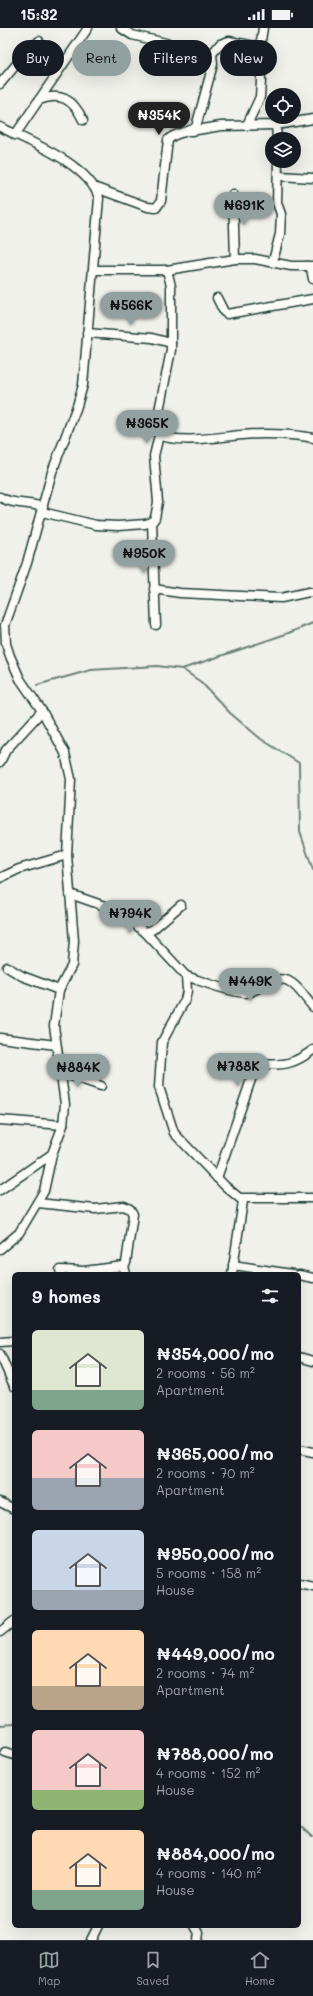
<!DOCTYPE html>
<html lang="en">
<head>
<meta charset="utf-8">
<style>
	:root { --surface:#171b24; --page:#20242c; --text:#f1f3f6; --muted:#9ea1a6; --line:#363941; --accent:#92a19f }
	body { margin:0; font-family:Mali,sans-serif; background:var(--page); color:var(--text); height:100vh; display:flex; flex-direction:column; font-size:15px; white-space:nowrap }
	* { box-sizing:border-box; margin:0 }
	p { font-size:13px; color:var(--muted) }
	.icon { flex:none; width:22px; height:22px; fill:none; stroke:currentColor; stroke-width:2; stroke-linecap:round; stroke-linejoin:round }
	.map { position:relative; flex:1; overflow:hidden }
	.sheet { position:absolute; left:12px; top:1244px; width:289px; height:656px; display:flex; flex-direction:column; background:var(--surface); border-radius:6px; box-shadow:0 4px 16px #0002 }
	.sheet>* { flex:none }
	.top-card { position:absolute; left:12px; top:12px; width:289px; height:36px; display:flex; gap:8px }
	.tools { position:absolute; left:265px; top:60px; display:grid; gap:8px }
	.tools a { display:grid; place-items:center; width:36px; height:36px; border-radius:50%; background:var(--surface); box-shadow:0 4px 16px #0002; font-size:20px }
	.price { position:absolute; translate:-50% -34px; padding:0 9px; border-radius:14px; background:var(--accent); color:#111; font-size:13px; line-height:26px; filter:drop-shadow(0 1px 2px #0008) }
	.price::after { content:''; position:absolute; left:50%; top:24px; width:12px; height:9px; margin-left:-6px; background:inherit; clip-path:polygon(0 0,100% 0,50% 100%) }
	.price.on { background:#222; color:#fff }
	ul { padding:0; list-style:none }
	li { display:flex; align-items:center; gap:12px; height:100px; padding:0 20px }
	li span { display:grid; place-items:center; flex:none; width:112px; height:80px; border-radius:6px; color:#555 }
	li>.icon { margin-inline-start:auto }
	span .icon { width:48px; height:48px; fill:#fffc; stroke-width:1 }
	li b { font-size:17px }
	h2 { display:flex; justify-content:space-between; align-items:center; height:48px; padding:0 20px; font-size:17px }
	.pill { padding:0 14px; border-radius:18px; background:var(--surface); box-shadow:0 4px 16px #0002; font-size:14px; line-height:36px }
	.pill.on { background:var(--accent); color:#111 }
	.status { display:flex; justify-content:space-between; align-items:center; height:28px; padding:0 20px; background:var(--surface); direction:ltr }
	.status svg { height:11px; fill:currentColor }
	.menu { display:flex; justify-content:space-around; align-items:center; height:56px; border-top:1px solid var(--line); background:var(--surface); font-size:11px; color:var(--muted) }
	.menu a { display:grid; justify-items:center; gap:2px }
	.menu .on { color:var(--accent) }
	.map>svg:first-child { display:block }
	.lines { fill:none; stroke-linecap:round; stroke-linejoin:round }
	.stream { stroke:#6c8077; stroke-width:2 }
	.minor-casing { stroke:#1f3d34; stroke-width:11 }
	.minor { stroke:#fdfcf7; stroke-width:8 }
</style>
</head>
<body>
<div class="status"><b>15:32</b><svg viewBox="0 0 49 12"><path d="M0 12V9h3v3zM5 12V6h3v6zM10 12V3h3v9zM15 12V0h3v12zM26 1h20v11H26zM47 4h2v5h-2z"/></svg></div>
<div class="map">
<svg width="313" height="1912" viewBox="0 0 313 1912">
	<rect width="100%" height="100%" fill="#f0f1eb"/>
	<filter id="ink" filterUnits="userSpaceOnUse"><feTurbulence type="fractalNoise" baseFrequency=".025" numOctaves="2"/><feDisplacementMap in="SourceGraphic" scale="8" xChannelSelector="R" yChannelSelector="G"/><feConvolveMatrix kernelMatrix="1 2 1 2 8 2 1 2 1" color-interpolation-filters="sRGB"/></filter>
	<g filter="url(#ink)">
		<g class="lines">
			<g class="stream">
				<path d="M182,641L201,654L230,685L261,711L299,735L300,804L313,842"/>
				<path d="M37,657L91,642L157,638L182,641L286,606L313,595"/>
				<path d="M0,1697L14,1696"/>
				<path d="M299,1797L312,1809"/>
			</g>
			<defs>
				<g id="minor">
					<path d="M121,0L132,7L212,26"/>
					<path d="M212,26L220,16L229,13L260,19"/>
					<path d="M0,56L20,32L39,13"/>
					<path d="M39,72C61,64 73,71 83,92"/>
					<path d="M247,97L260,69L261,53L260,19L263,0"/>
					<path d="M276,97L277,111"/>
					<path d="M0,99C30,114 89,136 99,170L83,357L77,378L52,444L27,535L5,597L6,616L10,628L20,651L42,683L65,725L71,751L67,827L74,913L72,937L59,962L54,998L65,1076L63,1097L52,1126L44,1163L19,1205L0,1221"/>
					<path d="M191,103L221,98L276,97L313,91"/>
					<path d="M15,107L88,0"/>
					<path d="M279,148L313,150"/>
					<path d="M96,160L148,179L156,180L161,173L168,112C176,103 187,106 196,99L213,36L212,26"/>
					<path d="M233,166L235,231"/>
					<path d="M273,233L280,206L281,186L277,175L278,133"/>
					<path d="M307,238L311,240L313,251"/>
					<path d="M93,242H167L235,231H255L291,238H313"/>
					<path d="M217,270L224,284L227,286L313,271"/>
					<path d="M87,305L152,310L171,315"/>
					<path d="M159,407C180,416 218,409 242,407C262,405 293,406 313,410"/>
					<path d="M0,469C12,477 29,474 43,479"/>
					<path d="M42,484L96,497L118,498L145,496L152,494L155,490L158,474L154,428L159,407V383L171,322V258L167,242"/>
					<path d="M152,494L156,597"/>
					<path d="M154,561L180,565L281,570L309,564L313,565"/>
					<path d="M0,734L6,722L42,683"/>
					<path d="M0,850L19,841L67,827"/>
					<path d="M70,866L116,882L145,904L152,902L181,877"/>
					<path d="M145,904L186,948L187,963L185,972L162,1014L159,1059L174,1105L225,1158L243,1173L232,1246"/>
					<path d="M7,939L22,948L59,962"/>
					<path d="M186,948C204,954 225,963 245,965C252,965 256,961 262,958C289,941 296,959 313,979"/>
					<path d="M0,1010L56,1017"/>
					<path d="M60,1044L101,1058"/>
					<path d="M0,1092L63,1097"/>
					<path d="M217,1150L255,1040L260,1036C284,1038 294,1036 313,1022"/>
					<path d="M0,1162L52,1126"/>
					<path d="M241,1170H313"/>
					<path d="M38,1175L95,1181L124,1178L130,1181L133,1186L126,1235L124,1238L84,1243L60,1242"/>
					<path d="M233,1237L292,1246"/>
					<path d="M124,1238L126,1246"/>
					<path d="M299,1247L313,1250"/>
					<path d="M0,1314L14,1313"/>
					<path d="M0,1326L14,1358"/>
					<path d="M299,1329L313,1333"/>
					<path d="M299,1421L313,1424"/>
					<path d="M0,1474L14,1481"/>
					<path d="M299,1555L313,1558"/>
					<path d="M0,1604L14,1593"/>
					<path d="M5,1724L14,1727"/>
					<path d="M195,1898L199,1905L198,1912"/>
					<path d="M91,1912L98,1898"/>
				</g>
			</defs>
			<use href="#minor" class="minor-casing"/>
			<use href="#minor" class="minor"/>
		</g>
	</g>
</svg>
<div class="tools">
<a><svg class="icon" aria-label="locate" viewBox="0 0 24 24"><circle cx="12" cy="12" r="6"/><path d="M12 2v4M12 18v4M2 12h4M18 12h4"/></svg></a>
<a><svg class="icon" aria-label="layers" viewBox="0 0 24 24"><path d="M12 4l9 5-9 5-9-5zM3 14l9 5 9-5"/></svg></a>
</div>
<b class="price on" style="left:159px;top:108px">₦354K</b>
<b class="price" style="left:244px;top:198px">₦691K</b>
<b class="price" style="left:131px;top:298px">₦566K</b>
<b class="price" style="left:147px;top:416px">₦365K</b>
<b class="price" style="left:144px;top:546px">₦950K</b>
<b class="price" style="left:130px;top:906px">₦794K</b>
<b class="price" style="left:250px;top:974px">₦449K</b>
<b class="price" style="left:238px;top:1059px">₦788K</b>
<b class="price" style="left:78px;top:1060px">₦884K</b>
<div class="top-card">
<a class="pill">Buy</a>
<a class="pill on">Rent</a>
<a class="pill">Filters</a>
<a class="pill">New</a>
</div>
<section class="sheet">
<h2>9 homes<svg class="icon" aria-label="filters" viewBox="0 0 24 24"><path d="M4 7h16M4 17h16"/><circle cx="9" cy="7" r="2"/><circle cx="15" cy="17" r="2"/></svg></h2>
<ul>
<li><span style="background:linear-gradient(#dfe7d0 75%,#7fa58c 0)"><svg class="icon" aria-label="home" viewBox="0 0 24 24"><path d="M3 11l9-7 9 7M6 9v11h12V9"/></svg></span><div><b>₦354,000/mo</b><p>2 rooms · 56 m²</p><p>Apartment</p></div></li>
<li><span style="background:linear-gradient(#f6c9c9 60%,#9aa5b1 0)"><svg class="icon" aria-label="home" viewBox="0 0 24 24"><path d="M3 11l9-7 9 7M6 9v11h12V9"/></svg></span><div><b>₦365,000/mo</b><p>2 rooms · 70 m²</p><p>Apartment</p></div></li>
<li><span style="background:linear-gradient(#c9d6e8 75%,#9aa5b1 0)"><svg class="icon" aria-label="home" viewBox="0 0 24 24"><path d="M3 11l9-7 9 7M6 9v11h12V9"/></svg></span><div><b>₦950,000/mo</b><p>5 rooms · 158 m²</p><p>House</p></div></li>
<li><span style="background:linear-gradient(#ffd9b3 70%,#b9a48a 0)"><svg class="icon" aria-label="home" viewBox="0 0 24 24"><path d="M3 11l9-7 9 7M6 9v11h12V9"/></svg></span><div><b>₦449,000/mo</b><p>2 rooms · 74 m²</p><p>Apartment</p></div></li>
<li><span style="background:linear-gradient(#f6c9c9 75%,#8fb573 0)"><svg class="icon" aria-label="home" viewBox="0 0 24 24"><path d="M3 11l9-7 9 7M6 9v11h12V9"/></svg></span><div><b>₦788,000/mo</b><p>4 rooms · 152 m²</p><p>House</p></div></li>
<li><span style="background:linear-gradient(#ffd9b3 75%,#7fa58c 0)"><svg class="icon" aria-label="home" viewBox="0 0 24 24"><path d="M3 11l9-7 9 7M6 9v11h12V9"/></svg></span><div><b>₦884,000/mo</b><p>4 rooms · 140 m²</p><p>House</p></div></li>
</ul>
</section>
</div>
<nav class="menu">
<a class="on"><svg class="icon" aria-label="map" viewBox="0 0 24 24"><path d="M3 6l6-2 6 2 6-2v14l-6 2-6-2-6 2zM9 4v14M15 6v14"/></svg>Map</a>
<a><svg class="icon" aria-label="saved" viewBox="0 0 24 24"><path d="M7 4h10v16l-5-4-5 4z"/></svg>Saved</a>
<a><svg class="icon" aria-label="home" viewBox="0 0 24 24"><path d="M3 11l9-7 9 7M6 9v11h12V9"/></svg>Home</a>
</nav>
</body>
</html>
